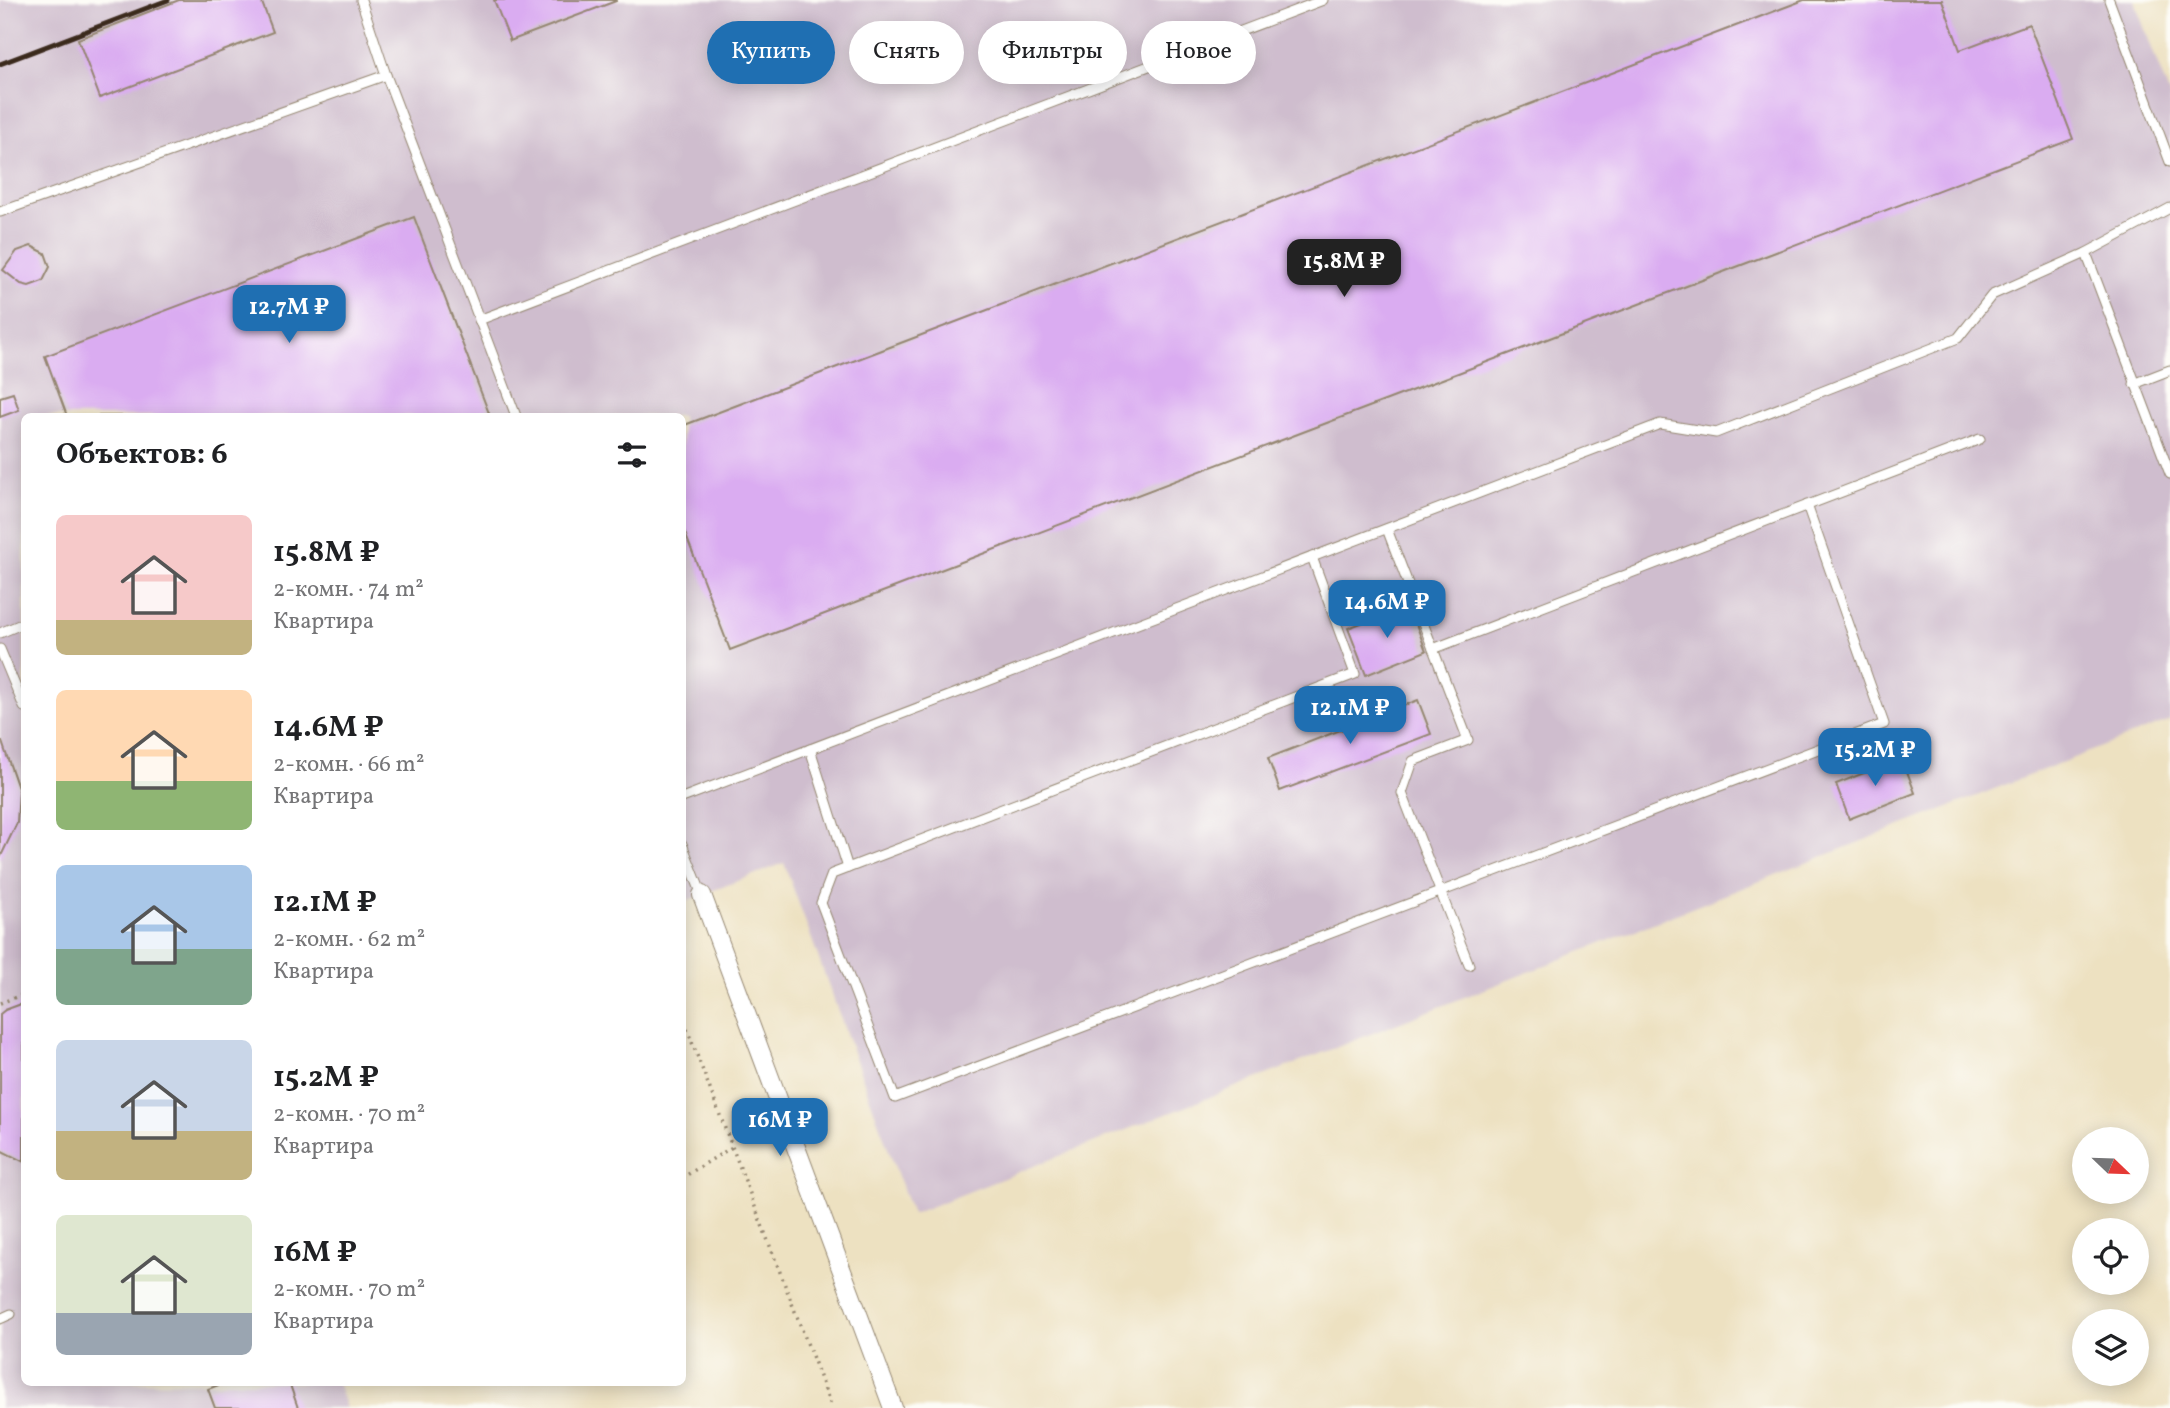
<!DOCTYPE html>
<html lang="ru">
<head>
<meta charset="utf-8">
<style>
	:root { --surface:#fff; --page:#f2f2f2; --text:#202124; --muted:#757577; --accent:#1f6fb2 }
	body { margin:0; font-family:Vollkorn,serif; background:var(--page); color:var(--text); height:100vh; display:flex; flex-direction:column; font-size:26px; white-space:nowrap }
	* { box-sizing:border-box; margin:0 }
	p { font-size:23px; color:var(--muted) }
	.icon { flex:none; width:38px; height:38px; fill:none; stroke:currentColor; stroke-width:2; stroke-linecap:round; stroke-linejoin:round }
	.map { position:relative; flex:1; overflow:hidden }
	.panel { position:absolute; left:21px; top:413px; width:665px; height:973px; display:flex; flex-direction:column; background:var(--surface); border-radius:10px; box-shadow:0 4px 18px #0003 }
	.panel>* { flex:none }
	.guide { position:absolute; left:707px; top:21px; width:665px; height:63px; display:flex; gap:14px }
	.needle { width:46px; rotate:113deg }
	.fabs { position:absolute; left:2072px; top:1127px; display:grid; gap:14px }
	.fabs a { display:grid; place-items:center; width:77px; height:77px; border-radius:50%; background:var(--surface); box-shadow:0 4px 18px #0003; font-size:35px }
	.price { position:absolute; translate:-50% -60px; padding:0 16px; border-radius:14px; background:var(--accent); color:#fff; font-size:23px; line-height:46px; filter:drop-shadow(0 2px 4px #0008) }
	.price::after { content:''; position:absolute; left:50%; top:42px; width:21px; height:16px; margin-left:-10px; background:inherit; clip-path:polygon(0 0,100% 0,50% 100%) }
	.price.on { background:#222; color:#fff }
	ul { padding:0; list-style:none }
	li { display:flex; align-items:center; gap:21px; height:175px; padding:0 35px }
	li span { display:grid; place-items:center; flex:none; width:196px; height:140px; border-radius:10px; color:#555 }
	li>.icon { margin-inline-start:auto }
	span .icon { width:84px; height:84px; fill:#fffc; stroke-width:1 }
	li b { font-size:30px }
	h2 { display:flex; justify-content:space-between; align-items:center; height:84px; padding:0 35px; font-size:30px }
	.pill { padding:0 24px; border-radius:32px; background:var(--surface); box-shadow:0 4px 18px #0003; font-size:24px; line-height:63px }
	.pill.on { background:var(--accent); color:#fff }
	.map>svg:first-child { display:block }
	.industrial { fill:#cfbdce }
	.building { fill:#daacf1 }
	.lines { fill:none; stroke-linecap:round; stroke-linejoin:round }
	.service-casing { stroke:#948670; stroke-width:11 }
	.minor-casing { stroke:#948670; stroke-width:20 }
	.path { stroke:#948670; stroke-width:3.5; stroke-dasharray:2 5; stroke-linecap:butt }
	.service { stroke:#fff; stroke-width:9 }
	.minor { stroke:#fff; stroke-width:18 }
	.rail { stroke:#3b2a1e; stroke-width:5 }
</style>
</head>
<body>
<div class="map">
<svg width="2170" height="1408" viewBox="0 0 2170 1408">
	<rect width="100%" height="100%" fill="#fdfcf7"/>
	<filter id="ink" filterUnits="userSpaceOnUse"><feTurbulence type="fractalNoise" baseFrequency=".0143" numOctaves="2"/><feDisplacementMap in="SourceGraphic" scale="14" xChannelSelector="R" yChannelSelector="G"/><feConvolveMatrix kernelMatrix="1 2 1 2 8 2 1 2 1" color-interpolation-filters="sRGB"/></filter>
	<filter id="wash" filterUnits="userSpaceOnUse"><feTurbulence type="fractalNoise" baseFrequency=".00686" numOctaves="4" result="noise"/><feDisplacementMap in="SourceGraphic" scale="28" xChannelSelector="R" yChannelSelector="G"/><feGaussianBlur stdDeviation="1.57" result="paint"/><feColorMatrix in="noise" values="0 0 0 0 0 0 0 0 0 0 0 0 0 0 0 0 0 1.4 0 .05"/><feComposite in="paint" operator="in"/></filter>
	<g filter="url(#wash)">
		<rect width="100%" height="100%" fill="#ede1c1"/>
		<path class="industrial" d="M0,0H2134L2170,97V720L912,1214L784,863L683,902L682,416H24V1382L337,1383L346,1408H0Z"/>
		<g id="blocks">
			<g class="building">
				<path d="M179,0H261L273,32L100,98L78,39Z"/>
				<path d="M494,0H616V1L510,41Z"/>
				<path d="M1804,0H1942L1960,50L2029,24L2073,139L730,650L682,525V426Z"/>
				<path d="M414,217L490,416H67L45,356Z"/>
				<path d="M31,246L45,253L50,267L43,281L29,286L21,284L3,270L17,251Z"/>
				<path d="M13,393L19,410L0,417V397Z"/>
				<path d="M1409,605L1426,651L1366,675L1348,628Z"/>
				<path d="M1418,700L1431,734L1280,791L1268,758Z"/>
				<path d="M0,742H2L19,791L17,823L0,858Z"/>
				<path d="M1902,758L1915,793L1849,819L1836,784Z"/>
				<path d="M24,1003V1162L0,1150V1014L5,1010Z"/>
				<path d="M226,1382H289L298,1408H215L208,1389Z"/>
			</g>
		</g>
	</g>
	<g filter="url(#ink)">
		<use href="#blocks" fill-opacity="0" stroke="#948670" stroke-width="2"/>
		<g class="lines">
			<defs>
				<g id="service">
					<path d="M361,0L386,75L516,416"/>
					<path d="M2109,0L2170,162"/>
					<path d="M2170,208L2086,253L2170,474"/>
					<path d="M0,212L386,75"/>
					<path d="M479,320L1323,0"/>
					<path d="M2134,384L2170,370"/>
					<path d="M1387,529L1468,740L1413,761L1402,793L1469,965"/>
					<path d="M1312,557L1355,674L832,874L821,903L895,1098L1884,724L1807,505"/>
					<path d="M0,633L24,623"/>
					<path d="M0,649L24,707"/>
					<path d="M1433,649L1980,439"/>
					<path d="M810,749L848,868"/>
					<path d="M682,798L1660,424L1716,433L1958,338L1992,295L2086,253"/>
					<path d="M682,844L702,895"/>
					<path d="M0,1319L11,1314"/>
				</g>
				<path id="minor" d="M702,895L893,1408"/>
			</defs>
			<use href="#service" class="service-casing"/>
			<use href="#minor" class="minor-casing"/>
			<g class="path">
				<path d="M0,1003L24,994"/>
				<path d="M682,1016L832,1408"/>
				<path d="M682,1178L732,1147"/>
			</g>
			<use href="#service" class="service"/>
			<use href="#minor" class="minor"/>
			<path class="rail" d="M0,64L168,0"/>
		</g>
	</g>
</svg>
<div class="fabs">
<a><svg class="needle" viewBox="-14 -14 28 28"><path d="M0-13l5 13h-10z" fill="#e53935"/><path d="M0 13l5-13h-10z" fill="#757577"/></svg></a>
<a><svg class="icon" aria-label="locate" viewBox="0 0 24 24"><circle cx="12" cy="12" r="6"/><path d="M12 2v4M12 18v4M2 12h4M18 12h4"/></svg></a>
<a><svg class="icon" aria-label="layers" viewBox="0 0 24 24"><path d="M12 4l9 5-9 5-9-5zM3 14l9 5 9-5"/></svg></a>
</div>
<b class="price on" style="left:1344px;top:299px">15.8M ₽</b>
<b class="price" style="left:289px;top:345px">12.7M ₽</b>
<b class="price" style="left:1387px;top:640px">14.6M ₽</b>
<b class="price" style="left:1350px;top:746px">12.1M ₽</b>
<b class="price" style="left:1875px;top:788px">15.2M ₽</b>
<b class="price" style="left:780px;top:1158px">16M ₽</b>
<div class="guide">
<a class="pill on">Купить</a>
<a class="pill">Снять</a>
<a class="pill">Фильтры</a>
<a class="pill">Новое</a>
</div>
<section class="panel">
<h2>Объектов: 6<svg class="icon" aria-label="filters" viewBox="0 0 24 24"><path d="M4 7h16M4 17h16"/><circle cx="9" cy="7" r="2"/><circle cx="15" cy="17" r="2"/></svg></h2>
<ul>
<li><span style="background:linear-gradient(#f6c9c9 75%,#c2b280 0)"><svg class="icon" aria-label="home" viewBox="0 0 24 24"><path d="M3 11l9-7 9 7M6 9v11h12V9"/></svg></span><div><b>15.8M ₽</b><p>2-комн. · 74 m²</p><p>Квартира</p></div></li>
<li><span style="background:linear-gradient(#ffd9b3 65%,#8fb573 0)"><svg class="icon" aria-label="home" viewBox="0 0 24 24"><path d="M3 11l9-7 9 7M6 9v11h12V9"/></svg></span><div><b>14.6M ₽</b><p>2-комн. · 66 m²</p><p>Квартира</p></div></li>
<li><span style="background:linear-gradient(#a9c7e8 60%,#7fa58c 0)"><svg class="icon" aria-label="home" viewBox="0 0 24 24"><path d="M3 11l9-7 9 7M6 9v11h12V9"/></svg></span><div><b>12.1M ₽</b><p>2-комн. · 62 m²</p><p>Квартира</p></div></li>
<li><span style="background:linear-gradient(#c9d6e8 65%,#c2b280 0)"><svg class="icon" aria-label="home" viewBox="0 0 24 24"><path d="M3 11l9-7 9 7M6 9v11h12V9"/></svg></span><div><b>15.2M ₽</b><p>2-комн. · 70 m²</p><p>Квартира</p></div></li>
<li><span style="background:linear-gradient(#dfe7d0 70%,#9aa5b1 0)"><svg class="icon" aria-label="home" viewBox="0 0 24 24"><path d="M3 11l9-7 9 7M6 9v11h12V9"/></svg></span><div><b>16M ₽</b><p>2-комн. · 70 m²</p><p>Квартира</p></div></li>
</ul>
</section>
</div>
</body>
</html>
